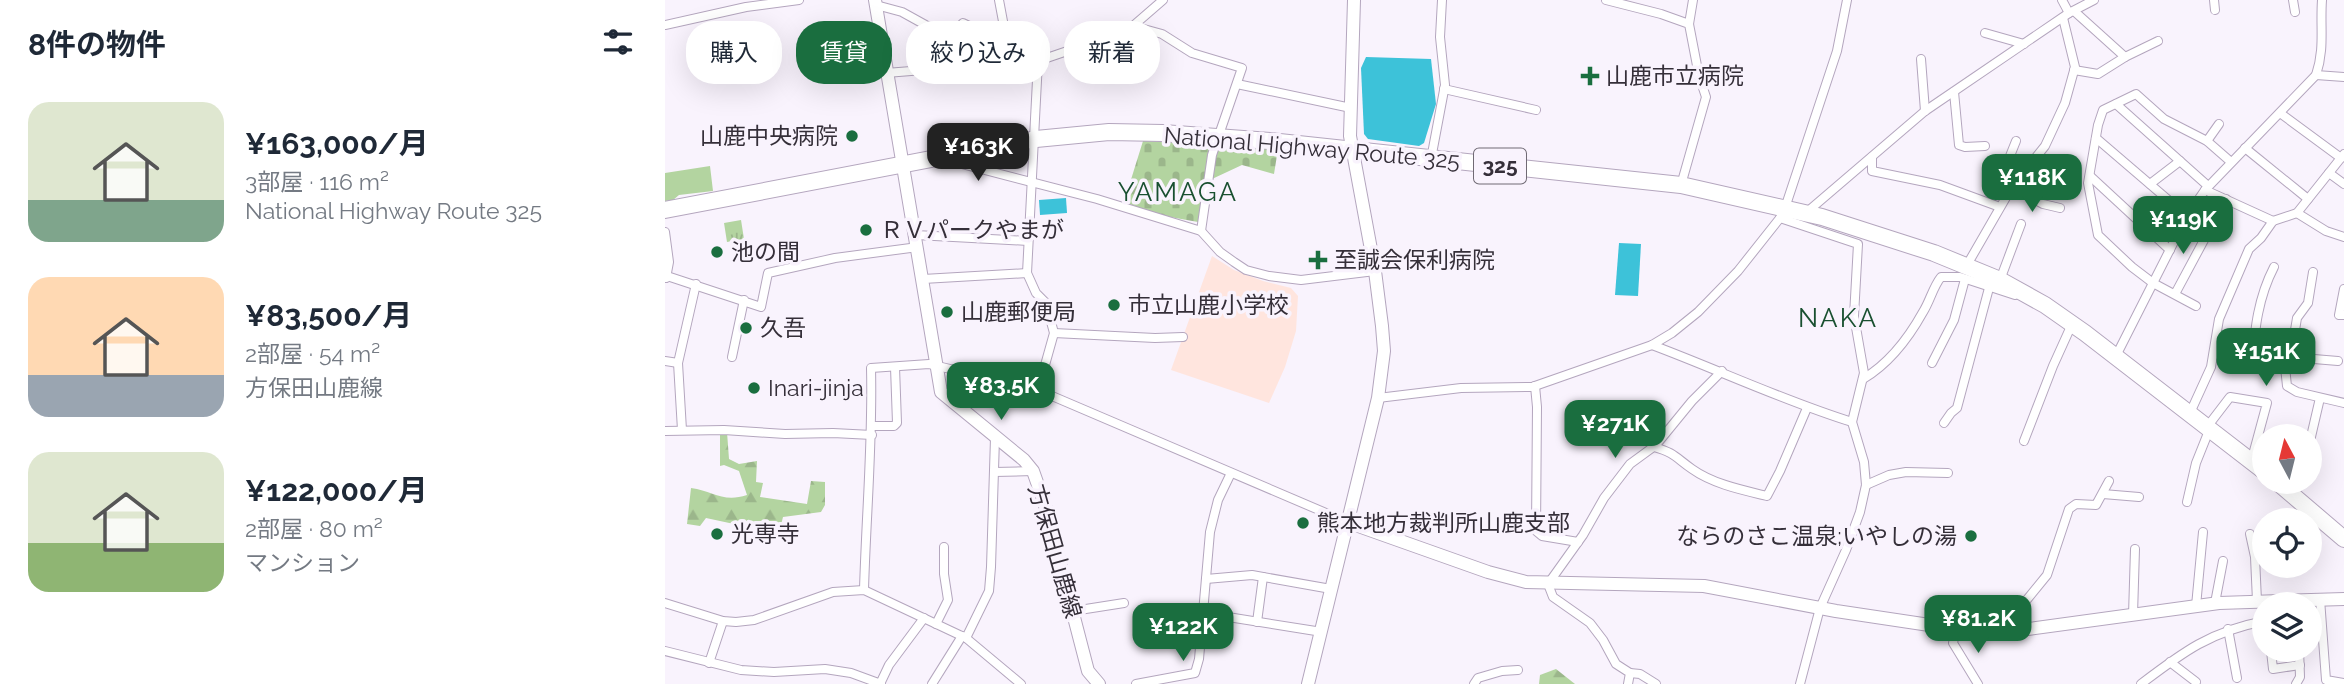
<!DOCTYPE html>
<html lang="ja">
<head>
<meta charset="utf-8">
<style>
	:root { --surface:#fff; --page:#f2f2f3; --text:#1f2937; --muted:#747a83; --accent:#1a6e3f }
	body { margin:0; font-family:Raleway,"Noto Sans JP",sans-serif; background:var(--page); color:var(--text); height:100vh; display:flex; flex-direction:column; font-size:26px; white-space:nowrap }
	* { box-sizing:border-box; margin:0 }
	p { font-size:23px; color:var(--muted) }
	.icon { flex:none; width:38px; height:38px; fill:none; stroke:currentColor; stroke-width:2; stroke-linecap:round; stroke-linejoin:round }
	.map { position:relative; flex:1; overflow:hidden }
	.panel { display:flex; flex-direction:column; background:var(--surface); width:665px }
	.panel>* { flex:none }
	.guide { position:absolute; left:21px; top:21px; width:665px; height:63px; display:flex; gap:14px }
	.needle { width:46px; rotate:353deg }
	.fabs { position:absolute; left:1587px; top:424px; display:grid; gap:14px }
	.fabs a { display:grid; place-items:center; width:70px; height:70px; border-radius:50%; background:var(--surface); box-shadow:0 7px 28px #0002; font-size:35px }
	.price { position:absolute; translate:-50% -60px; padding:0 16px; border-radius:14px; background:var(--accent); color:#fff; font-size:23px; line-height:46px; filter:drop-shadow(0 2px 4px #0008) }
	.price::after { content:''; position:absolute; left:50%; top:42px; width:21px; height:16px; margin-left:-10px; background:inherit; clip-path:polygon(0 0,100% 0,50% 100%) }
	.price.on { background:#222; color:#fff }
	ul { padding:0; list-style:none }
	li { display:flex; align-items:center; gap:21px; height:175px; padding:0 28px }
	li span { display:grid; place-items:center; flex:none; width:196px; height:140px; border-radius:21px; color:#555 }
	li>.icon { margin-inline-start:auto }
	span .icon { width:84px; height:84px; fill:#fffc; stroke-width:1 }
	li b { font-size:30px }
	h2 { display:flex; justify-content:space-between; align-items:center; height:84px; padding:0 28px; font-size:30px }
	.chip { padding:0 24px; border-radius:28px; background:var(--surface); box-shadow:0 7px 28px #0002; font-size:24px; line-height:63px }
	.chip.on { background:var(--accent); color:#fff }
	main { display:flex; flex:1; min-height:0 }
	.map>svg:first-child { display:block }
	.education { fill:#ffe5de }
	.grass { fill:url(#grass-tufts) }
	.forest { fill:url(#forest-firs) }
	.cemetery { fill:url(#cemetery-stones) }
	.green { fill:#b3d4a0 }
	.water { fill:#3dc2d9 }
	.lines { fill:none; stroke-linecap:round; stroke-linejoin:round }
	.street-casing { stroke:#b4a6be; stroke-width:10 }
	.secondary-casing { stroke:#b4a6be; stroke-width:14 }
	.highway-casing { stroke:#b4a6be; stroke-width:18 }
	.street { stroke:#fff; stroke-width:8 }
	.secondary { stroke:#fff; stroke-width:12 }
	.highway { stroke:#fff; stroke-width:16 }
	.poi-dot { fill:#1a6e3f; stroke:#f9f3fd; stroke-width:2.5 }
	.labels { text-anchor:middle; stroke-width:7; stroke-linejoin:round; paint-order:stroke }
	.shield { fill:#f9f3fd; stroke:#706a74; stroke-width:2 }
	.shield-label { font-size:21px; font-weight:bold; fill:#352f39 }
	.poi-label { font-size:23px; fill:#352f39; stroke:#f9f3fd; text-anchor:start }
	.street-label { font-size:23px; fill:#352f39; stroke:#f9f3fd }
	.quarter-label { font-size:26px; letter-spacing:2px; fill:#195030; stroke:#f9f3fd }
</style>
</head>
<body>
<main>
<section class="panel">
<h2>8件の物件<svg class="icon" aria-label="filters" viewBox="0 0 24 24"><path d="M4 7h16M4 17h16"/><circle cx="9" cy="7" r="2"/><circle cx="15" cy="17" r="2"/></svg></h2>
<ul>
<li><span style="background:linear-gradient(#dfe7d0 70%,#7fa58c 0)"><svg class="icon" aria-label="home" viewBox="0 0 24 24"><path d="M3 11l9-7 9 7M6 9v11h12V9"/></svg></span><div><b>¥163,000/月</b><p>3部屋 · 116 m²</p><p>National Highway Route 325</p></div></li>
<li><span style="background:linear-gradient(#ffd9b3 70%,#9aa5b1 0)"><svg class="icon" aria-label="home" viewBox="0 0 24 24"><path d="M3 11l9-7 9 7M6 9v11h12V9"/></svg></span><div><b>¥83,500/月</b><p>2部屋 · 54 m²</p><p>方保田山鹿線</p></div></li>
<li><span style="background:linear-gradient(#dfe7d0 65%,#8fb573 0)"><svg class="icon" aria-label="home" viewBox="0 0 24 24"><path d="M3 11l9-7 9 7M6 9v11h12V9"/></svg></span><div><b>¥122,000/月</b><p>2部屋 · 80 m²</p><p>マンション</p></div></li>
</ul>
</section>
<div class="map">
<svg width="1679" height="684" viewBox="0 0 1679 684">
	<defs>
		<pattern id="grass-tufts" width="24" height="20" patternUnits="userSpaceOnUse" patternTransform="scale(1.75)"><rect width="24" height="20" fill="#b3d4a0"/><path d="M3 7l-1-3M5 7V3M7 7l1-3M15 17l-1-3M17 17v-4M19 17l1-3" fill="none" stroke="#9bb68b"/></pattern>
		<pattern id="forest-firs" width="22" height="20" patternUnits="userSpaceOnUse" patternTransform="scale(1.75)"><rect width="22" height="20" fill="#b3d4a0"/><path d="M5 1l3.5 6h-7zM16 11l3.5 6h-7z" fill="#9bb68b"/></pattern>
		<pattern id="cemetery-stones" width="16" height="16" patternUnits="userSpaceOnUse" patternTransform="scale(1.75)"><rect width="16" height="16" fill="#b3d4a0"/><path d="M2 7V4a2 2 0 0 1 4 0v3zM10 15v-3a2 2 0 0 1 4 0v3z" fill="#9bb68b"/></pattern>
	</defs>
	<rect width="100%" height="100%" fill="#f9f3fd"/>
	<path class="education" d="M547,256L569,270L598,281L626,288L633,296L631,331L620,367L604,403L506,370Z"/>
	<path class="grass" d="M76,220L79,239L62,242L59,223Z"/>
	<g class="forest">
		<path d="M55,432H62L64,459L74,464L92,461L91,482L98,483L95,497L142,504L146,481L160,482V505L156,512L118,517L116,525L102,522L99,538L72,529L69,524L41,518L35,526L22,524L26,488C48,491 58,503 82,495L74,471L59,465L55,466Z"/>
		<path d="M891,669L910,684H874L875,675Z"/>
	</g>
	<g class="cemetery">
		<path d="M478,141L548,143L543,154L533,222L494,215L459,202Z"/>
		<path d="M557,143L613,149L609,174L577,165L547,179L550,156Z"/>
	</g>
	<path class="green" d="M45,166L48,191L14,195L8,200L0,201V173Z"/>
	<g class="water">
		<path d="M701,57L766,59L771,104L759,143L754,146L703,139L699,134L696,68Z"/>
		<path d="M401,198L402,213L375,215L374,200Z"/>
		<path d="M954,243L976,244L973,296L950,295Z"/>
	</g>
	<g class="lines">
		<defs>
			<g id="street">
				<path d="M334,0L346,64"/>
				<path d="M941,0L996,14L1024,24L1034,76L1041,97L1016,185"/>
				<path d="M1397,0L1404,13"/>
				<path d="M1549,0L1550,10"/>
				<path d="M1628,0L1630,12"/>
				<path d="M211,5L237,12L284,38"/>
				<path d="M1409,11L1460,57L1433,74L1409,70"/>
				<path d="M1024,24L1028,0"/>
				<path d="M0,25L81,7L134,0"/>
				<path d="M468,26L497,34L527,53L577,68L547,155L536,231"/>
				<path d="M1320,33L1359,44"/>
				<path d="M1460,57L1493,41"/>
				<path d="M1256,59L1260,111"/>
				<path d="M264,70L284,38L298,23L315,31L342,51"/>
				<path d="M221,73L373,61L455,33L468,26L498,0"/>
				<path d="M1651,75L1679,77"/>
				<path d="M572,84L686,108"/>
				<path d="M779,89L871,110"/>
				<path d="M1289,92L1294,145L1300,147L1320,146"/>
				<path d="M1451,104L1543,186"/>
				<path d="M1615,113L1676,158"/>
				<path d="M1431,138L1522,216"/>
				<path d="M1351,141L1345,156L1349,162L1362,168"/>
				<path d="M1542,141L1554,124"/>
				<path d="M1580,148L1643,199"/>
				<path d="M288,156L289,162L432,199L536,231L555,252L569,262L581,270L604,276L636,280L710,271"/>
				<path d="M1207,157V171L1275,185L1335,207"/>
				<path d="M766,159L780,85L775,37L777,0"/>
				<path d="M1664,173L1679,184"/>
				<path d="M1425,176L1505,250"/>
				<path d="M1485,184L1515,161"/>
				<path d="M1347,187L1378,204L1395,208"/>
				<path d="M1540,190L1608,221"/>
				<path d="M1142,212L1260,111L1404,13L1429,0"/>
				<path d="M1632,213L1661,231L1679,237"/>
				<path d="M1115,218L1193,244L1189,316L1199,373L1187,422L1199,462L1201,485L1195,512L1181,550L1155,608L1135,684"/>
				<path d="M0,232L4,262L1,278"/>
				<path d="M251,235L363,241"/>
				<path d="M1302,265L1347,187L1380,146L1400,103L1410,67L1398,18"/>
				<path d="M2,276L96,307L103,273L170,258L253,247"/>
				<path d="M258,279L362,273"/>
				<path d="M1335,280L1356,224"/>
				<path d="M1679,289L1674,315H1679"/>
				<path d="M1510,294L1561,199"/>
				<path d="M1531,306L1488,283L1467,267L1433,235L1423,183L1433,125L1438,110L1471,94L1499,119L1542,141L1566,162"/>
				<path d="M389,333L490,338L518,337"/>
				<path d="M987,345C1054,370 1119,401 1187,422"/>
				<path d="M1550,354L1618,368L1624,366L1632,318L1643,303L1648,272"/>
				<path d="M1451,356L1522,216L1540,190L1651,75C1660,48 1655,28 1657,0"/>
				<path d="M67,357L79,300"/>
				<path d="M1625,357L1673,361"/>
				<path d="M0,361L13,363"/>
				<path d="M1587,362C1590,328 1593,298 1609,267"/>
				<path d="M1267,363L1289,320L1300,279"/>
				<path d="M1620,367L1622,386L1632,392L1679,403"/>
				<path d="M1198,379C1225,363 1243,339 1258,312C1265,301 1268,287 1276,277H1295L1350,295"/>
				<path d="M870,386L872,407L871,531L877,536L913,542"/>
				<path d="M373,390L389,333L381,303L371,293L362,273L373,61"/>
				<path d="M713,398L796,388L867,387L987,345L1007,333L1033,312L1073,271L1115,218L1120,208L1172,51L1182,0"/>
				<path d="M1525,413L1546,367L1554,319L1584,249L1596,238L1608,221L1632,213L1679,154"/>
				<path d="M1279,423L1286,413L1292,408L1324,288"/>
				<path d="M207,426H229L232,423L230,367"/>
				<path d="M1542,427L1565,397L1602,403L1586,462"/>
				<path d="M17,430L13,363L31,284"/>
				<path d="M0,431L59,430L120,434L168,433L207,435"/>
				<path d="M1359,441L1388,366L1407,324"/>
				<path d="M1645,441L1655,398"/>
				<path d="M989,447C1010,453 1010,457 1027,469C1048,484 1077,490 1102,496L1115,471L1142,408"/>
				<path d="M329,472L368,471"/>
				<path d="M1201,485L1224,475L1241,472L1283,473"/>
				<path d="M1438,494L1474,497"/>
				<path d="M1522,502L1531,463L1545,428"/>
				<path d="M1585,534L1590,557L1592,601"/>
				<path d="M541,579L587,575L666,589"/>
				<path d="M199,590C201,516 208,442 206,368L264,364L373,390L682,522"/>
				<path d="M1655,599L1661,680L1679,683"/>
				<path d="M0,603L58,621L71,622L89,620L168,592L199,590L301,638L356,684"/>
				<path d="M1550,603L1558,561"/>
				<path d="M1531,606L1538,532"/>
				<path d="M408,611L459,603"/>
				<path d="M538,613L657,632"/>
				<path d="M1468,615L1470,549"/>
				<path d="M592,622L598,577"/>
				<path d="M271,624L283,600L279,574V547"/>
				<path d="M1291,629L1288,643L1313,684"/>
				<path d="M1563,629L1572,678"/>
				<path d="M1349,631L1360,602L1382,575L1404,509L1411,504L1431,505L1444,481"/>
				<path d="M301,638L324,591L326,567L330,438"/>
				<path d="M0,651L76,670L109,672L160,669L186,673L216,684"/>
				<path d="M1606,651L1608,669L1635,665"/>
				<path d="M1505,662L1531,682"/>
				<path d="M44,663L58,621"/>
				<path d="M965,673L975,674L991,684"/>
				<path d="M215,684L224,665L259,618"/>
				<path d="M267,684L297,636"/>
				<path d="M471,684L530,673L534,659L545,532L553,500L566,473"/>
				<path d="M809,684L813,678L837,671L853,670"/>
				<path d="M963,684L965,673L951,664L938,640L925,623L888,597L883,584L918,535L939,498L965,464L991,445L1027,401L1057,371"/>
				<path d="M1476,684C1518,652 1546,631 1600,621"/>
				<path d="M1631,684L1635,677L1634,649"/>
			</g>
			<g id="secondary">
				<path d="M210,0L276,392L359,460L368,471L379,502L423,671L434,684"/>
				<path d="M682,522L823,572L861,582L1039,586L1171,611L1291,629L1349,631L1554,603L1679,599"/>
				<path d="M643,684L713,398L719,351L717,326L710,271L685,136L689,0"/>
			</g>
			<g id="highway">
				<path d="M0,210L371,139L444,132L498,133L605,141L1016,185L1157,217L1269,253L1335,280L1380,305L1420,333L1600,472"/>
				<path d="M1611,481L1679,539"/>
			</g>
		</defs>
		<use href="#street" class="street-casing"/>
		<use href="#secondary" class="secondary-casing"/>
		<use href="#highway" class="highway-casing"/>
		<use href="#street" class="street"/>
		<use href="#secondary" class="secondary"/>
		<use href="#highway" class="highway"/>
	</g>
	<g class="poi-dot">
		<path d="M921.5 65.5h7v7h7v7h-7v7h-7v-7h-7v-7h7z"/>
		<circle cx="187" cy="136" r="7"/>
		<circle cx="201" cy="230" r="7"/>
		<circle cx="52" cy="252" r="7"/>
		<path d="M649.5 249.5h7v7h7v7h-7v7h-7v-7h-7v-7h7z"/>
		<circle cx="449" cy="305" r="7"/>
		<circle cx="282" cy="312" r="7"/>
		<circle cx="81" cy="328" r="7"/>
		<circle cx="89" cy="388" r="7"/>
		<circle cx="638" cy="523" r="7"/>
		<circle cx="52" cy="534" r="7"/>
		<circle cx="1306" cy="536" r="7"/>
	</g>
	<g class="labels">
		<rect class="shield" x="809" y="148.5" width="52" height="35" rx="5"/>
		<g class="shield-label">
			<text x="835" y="173">325</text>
		</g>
		<g class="poi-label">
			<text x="941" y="84">山鹿市立病院</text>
			<text x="173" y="144" text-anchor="end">山鹿中央病院</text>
			<text x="215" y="238">ＲＶパークやまが</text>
			<text x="66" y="260">池の間</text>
			<text x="669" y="268">至誠会保利病院</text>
			<text x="463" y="313">市立山鹿小学校</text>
			<text x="296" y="320">山鹿郵便局</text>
			<text x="95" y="336">久吾</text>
			<text x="103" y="396">Inari-jinja</text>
			<text x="652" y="531">熊本地方裁判所山鹿支部</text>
			<text x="66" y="542">光専寺</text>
			<text x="1292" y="544" text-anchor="end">ならのさこ温泉;いやしの湯</text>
		</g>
		<g class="street-label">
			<text transform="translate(647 148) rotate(5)" y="8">National Highway Route 325</text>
			<text transform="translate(390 551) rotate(74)" y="8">方保田山鹿線</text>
		</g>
		<g class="quarter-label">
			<text x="513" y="201">YAMAGA</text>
			<text x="1173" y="327">NAKA</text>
		</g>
	</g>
</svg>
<div class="fabs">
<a><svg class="needle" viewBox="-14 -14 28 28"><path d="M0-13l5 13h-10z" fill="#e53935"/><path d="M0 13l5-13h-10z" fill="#747a83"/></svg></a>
<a><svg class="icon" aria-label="locate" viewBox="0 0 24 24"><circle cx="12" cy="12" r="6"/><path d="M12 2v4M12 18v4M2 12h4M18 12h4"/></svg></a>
<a><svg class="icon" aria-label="layers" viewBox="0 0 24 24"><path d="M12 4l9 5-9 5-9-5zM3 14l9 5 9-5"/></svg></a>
</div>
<b class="price on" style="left:313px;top:183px">¥163K</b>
<b class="price" style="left:1367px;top:214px">¥118K</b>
<b class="price" style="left:1518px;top:256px">¥119K</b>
<b class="price" style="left:1601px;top:388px">¥151K</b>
<b class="price" style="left:336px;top:422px">¥83.5K</b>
<b class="price" style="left:950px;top:460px">¥271K</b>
<b class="price" style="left:1313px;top:655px">¥81.2K</b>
<b class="price" style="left:518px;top:663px">¥122K</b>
<div class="guide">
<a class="chip">購入</a>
<a class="chip on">賃貸</a>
<a class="chip">絞り込み</a>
<a class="chip">新着</a>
</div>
</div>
</main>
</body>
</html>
